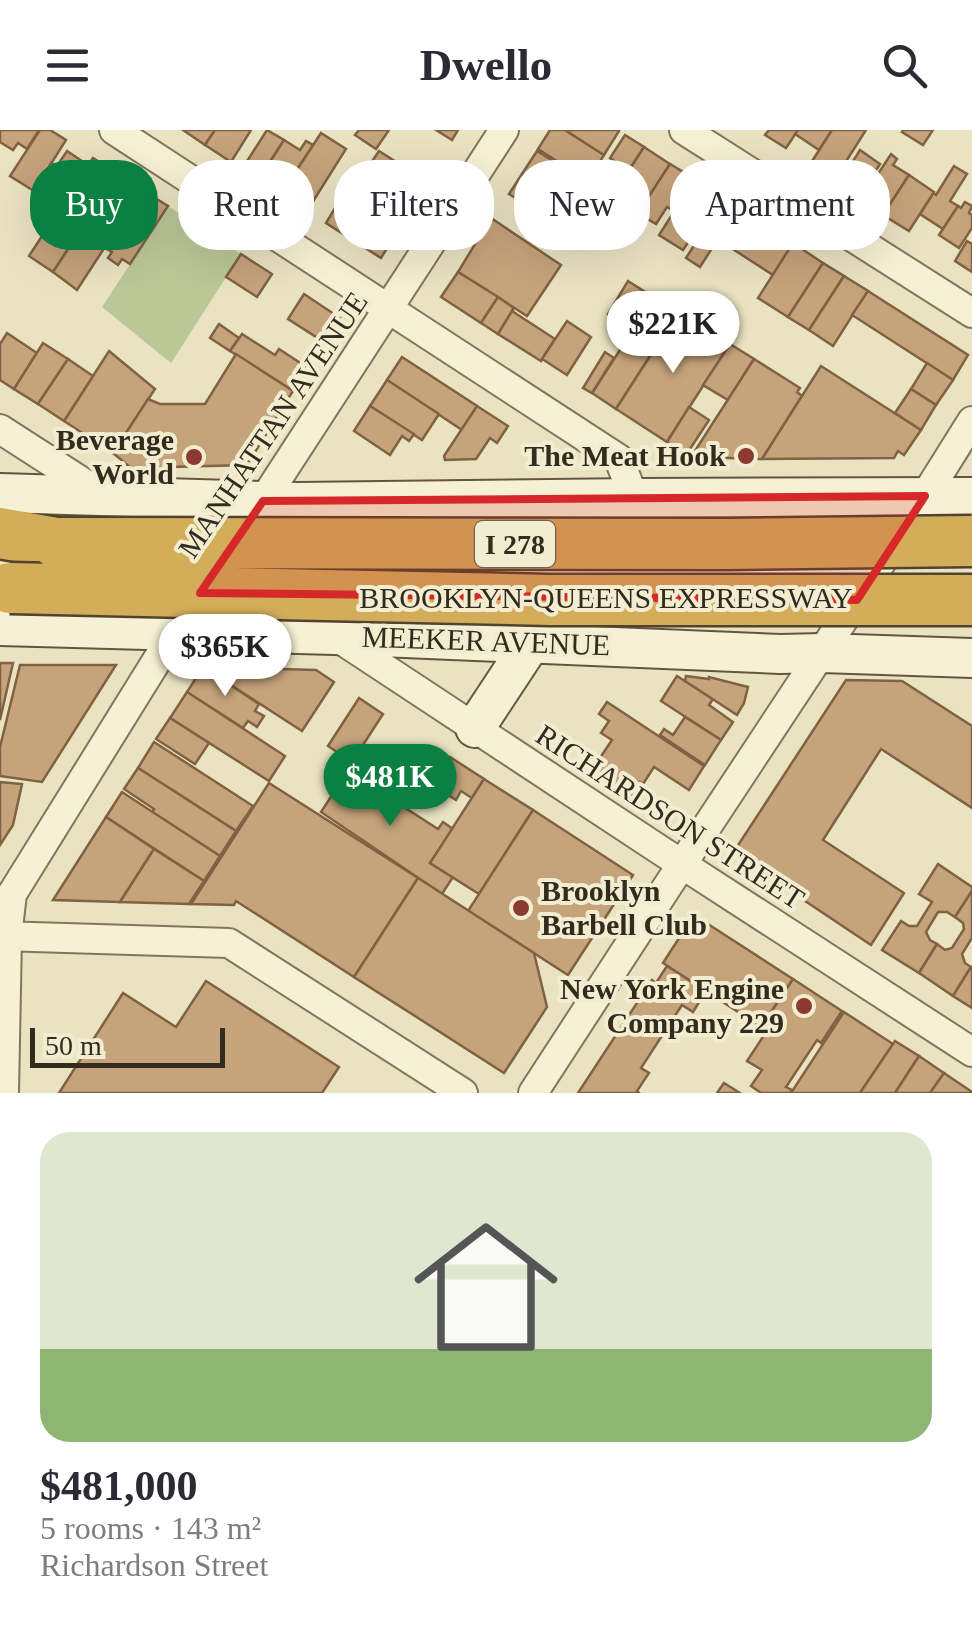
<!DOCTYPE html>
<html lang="en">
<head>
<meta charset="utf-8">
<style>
	:root { --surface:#fff; --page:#f2f2f3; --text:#2b2b33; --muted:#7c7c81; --line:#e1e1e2; --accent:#0b8043 }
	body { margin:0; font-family:Georgia,serif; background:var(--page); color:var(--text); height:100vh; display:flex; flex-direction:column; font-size:38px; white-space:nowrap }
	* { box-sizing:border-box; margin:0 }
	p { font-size:32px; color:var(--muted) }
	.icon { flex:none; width:55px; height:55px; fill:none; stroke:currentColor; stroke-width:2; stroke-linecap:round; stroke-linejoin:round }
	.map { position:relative; height:963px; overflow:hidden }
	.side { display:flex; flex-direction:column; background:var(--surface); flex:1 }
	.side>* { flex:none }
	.hud { position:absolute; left:30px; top:30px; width:912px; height:90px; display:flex; gap:20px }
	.scale { position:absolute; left:30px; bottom:25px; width:195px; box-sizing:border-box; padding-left:10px; border:5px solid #332b1e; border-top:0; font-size:28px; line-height:35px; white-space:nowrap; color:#332b1e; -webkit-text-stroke:8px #f2edd1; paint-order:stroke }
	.price { position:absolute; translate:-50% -85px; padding:0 22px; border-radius:35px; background:#fff; color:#222; font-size:32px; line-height:65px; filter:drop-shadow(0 2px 5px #0008) }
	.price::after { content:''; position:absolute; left:50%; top:60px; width:30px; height:22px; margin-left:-15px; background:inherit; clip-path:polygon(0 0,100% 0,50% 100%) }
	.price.current { background:var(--accent); color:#fff }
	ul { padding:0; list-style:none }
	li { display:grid; align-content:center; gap:20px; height:530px; padding:0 40px }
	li+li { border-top:2px solid var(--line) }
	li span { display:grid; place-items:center; height:310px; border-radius:30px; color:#555 }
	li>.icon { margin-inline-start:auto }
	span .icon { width:180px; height:180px; fill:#fffc; stroke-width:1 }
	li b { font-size:42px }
	.tag { padding:0 35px; border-radius:40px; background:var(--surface); box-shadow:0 10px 40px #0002; font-size:35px; line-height:90px }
	.tag.current { background:var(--accent); color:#fff }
	header { display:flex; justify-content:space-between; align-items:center; height:130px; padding:0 40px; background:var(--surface); font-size:45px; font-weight:800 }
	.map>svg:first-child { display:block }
	.green { fill:#bbc797 }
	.building { fill:#c5a37b; stroke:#806243; stroke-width:2.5 }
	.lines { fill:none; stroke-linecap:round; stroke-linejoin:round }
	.lane-casing { stroke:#82755b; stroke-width:19 }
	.street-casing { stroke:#82755b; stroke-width:32 }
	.secondary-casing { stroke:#64563e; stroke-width:42 }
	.highway-casing { stroke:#50432f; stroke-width:55 }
	.lane { stroke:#f6f0d4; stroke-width:14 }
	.street { stroke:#f6f0d4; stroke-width:28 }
	.secondary { stroke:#f6f0d4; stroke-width:38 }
	.highway { stroke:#d3ad59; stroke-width:50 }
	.highway-bridge-casing { stroke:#50432f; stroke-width:55; stroke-linecap:butt }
	.highway-bridge { stroke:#d3ad59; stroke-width:50 }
	.marked { fill:#d62828; fill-opacity:0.2; stroke:#d62828; stroke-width:8; stroke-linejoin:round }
	.poi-dot { fill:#8c3a30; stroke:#f2edd1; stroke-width:4 }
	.labels { text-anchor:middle; stroke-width:8; stroke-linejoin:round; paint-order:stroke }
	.shield { fill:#f2edd1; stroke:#6c6554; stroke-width:2.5 }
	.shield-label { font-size:28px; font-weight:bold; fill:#332b1e }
	.street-label { font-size:30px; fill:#332b1e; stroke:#f2edd1 }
	.poi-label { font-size:30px; font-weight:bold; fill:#332b1e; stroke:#f2edd1; text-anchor:end }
</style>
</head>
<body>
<header><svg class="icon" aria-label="menu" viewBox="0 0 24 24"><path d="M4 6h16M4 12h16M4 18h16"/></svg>Dwello<svg class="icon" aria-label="search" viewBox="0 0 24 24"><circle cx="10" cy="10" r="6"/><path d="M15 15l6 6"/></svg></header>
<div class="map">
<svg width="972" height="963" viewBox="0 0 972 963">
	<rect width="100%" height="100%" fill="#eae3c2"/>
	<path class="green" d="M168,76L241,124L171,233L102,177Z"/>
	<g class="building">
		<path d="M0,0H39L27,19L18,13L13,20L0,12Z"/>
		<path d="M40,0H50L66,10L34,61L10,46Z"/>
		<path d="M183,0H215L205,15Z"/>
		<path d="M215,0H251L231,32L205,15Z"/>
		<path d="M267,0L284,10L259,49L242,39Z"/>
		<path d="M359,0H389L376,19L355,5Z"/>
		<path d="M436,0H458L452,10Z"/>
		<path d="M550,0H565L604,25L588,51L538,19Z"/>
		<path d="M565,0H617L619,1L604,25Z"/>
		<path d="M769,0H798L786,18L765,5Z"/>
		<path d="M798,0H832L819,20L795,4Z"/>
		<path d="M832,0H866L833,52L809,36Z"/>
		<path d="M903,0H933L923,15L902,2Z"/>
		<path d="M321,3L346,19L307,81L281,64Z"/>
		<path d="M625,5L644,17L629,40L610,28Z"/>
		<path d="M284,10L300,20L306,11L313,15L281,64L259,49Z"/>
		<path d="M644,17L670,34L623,107L597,91Z"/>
		<path d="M860,20L880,34L858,68L838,55Z"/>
		<path d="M67,21L88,35L65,70L56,64L63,55L50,47L53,42L48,39L51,33L57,36Z"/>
		<path d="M379,21L429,53L413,78L363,45Z"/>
		<path d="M537,21L561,36L546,60L522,44Z"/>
		<path d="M891,24L897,29L893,35L909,45L883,85L861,70Z"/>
		<path d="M93,28L114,41L89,79L93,81L53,142L29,126Z"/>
		<path d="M670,34L695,49L674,81L667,77L656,94L638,83Z"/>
		<path d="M954,36L967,44L950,71L958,76L943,99L920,84L933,63L936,65Z"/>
		<path d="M114,41L142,60L77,160L53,142L93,81L89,79Z"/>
		<path d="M522,44L575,79L563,98L509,64Z"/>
		<path d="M363,45L413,78L396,104L347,72Z"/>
		<path d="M909,45L934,62L909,101L883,85Z"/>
		<path d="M695,49L719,65L683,120L659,105Z"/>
		<path d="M142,60L168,76L130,134L122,129L118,135L108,128L112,122L105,118Z"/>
		<path d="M341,68L396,104L381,128L326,93Z"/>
		<path d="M724,69L745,82L723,117L716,112L700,137L686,128Z"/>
		<path d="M965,72L972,76L969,83L972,85V98L959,118L939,105L958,76L961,78Z"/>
		<path d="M745,82L793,113L773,145L725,114Z"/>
		<path d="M491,88L561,135L527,186L458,142Z"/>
		<path d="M967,111L972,114V142L955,131Z"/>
		<path d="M793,113L823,133L788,187L758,168Z"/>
		<path d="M241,124L272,144L257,167L226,147Z"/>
		<path d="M823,133L844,146L809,200L788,187Z"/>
		<path d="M458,142L498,167L481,193L441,167Z"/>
		<path d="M844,146L868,161L833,216L809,200Z"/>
		<path d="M628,151L653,167L632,200L608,184Z"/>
		<path d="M868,161L968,225L953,250L852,185Z"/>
		<path d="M304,164L340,188L324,212L288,189Z"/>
		<path d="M655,166L679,181L616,279L592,263Z"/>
		<path d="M498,167L514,178L498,204L481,193Z"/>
		<path d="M512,181L555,209L541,231L498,204Z"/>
		<path d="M679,181L730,214L667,312L616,279Z"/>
		<path d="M567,191L591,207L567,245L542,229Z"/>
		<path d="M219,194L239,208L230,221L210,208Z"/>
		<path d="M7,203L37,223L14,259L0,250V214Z"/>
		<path d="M242,204L275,225L279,219L308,238L293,261L230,221Z"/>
		<path d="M43,213L68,229L38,274L14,259Z"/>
		<path d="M730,214L754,229L728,270L703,255Z"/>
		<path d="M109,221L155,259L113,323L64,291Z"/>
		<path d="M605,222L614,228L592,263L583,258Z"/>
		<path d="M236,224L293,261L247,335L131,338L113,323L148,269L160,274H205Z"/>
		<path d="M402,227L477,276L462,300L387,250Z"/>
		<path d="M68,229L93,246L64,291L38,274Z"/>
		<path d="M754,229L800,258L797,262L802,266L762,329L691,327Z"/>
		<path d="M927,233L953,250L936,275L911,259Z"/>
		<path d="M821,236L921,300L904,325L898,321L894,328L762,329Z"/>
		<path d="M387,250L439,284L422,310L370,276Z"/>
		<path d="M911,259L936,275L921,300L895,283Z"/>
		<path d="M370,276L414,304L409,311L402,306L390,325L354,301Z"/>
		<path d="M477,276L508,296L497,313L490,308L476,329L445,330L444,326Z"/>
		<path d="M689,277L709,290L686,325L667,312Z"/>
		<path d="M0,533H13L0,590Z"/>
		<path d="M20,535H116L42,652L0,646V617Z"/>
		<path d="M203,537L259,574L255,581L264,586L257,597L248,591L243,598L187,562Z"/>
		<path d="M203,537L316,540L334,552L302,601Z"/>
		<path d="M677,546L713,569L709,575L733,592L721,610L661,571Z"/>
		<path d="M686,546L709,549V547L748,557L744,573L737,585L685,551Z"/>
		<path d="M846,550L902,551L972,596V678L881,619L823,710L904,763L871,815L733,723Z"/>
		<path d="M187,562L285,626L269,651L170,588Z"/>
		<path d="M359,568L383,584L352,632L328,616Z"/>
		<path d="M607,572L704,636L689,660L654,637L643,654L640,652L630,666L591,641L612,610L601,603L609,591L599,584Z"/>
		<path d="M685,587L721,610L705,635L660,605L664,599L673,605Z"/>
		<path d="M170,588L209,613L195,634L156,609Z"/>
		<path d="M154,612L253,676L236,701L138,638Z"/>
		<path d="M450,627L484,649L472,668L461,661L456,670L433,655Z"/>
		<path d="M138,638L236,701L220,726L152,682L154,679L124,659Z"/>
		<path d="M348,641L438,699L443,692L453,699L430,733L453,747L442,764L321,682Z"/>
		<path d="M484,649L533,680L479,764L430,733Z"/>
		<path d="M0,652L22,654L13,695L0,715Z"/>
		<path d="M269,653L418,748L354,847L236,771L234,775L191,774Z"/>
		<path d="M122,662L220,726L204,751L106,687Z"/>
		<path d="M533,680L633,745L568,845L468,781Z"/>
		<path d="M106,687L154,719L120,772L53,770Z"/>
		<path d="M154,719L204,751L189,774L120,772Z"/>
		<path d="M938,734L972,757V761L955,787L947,782H938L926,802L930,810L937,814L919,843L882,820L901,791L909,796H917L932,772L919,764Z"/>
		<path d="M418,748L534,823L547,877L504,943L354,847Z"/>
		<path d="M972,761V808L962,824L965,833L971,837L953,866L919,843L937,814L945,820L952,818L964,799L963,793L955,787Z"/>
		<path d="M694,785L793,849L761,897L663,833Z"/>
		<path d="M667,836L706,861L693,882L682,875L641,938L649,943L637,961L639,963H578L652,850L656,853Z"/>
		<path d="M971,837H972V878L953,866Z"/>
		<path d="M793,849L842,881L821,913L817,910L786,957L792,960L790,963H761L751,956L762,940L747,931L772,893L766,890Z"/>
		<path d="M206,851L339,937L322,963H59L123,863L176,897Z"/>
		<path d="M844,882L893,914L860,963H791Z"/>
		<path d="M895,911L919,926L895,963H860Z"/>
		<path d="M919,926L944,943L930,963H895Z"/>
		<path d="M944,943L972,962V963H930Z"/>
		<path d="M724,953L740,963H717Z"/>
	</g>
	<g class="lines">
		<defs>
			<path id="lane" d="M338,441L872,444"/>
			<g id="street">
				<path d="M114,0L619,329L634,368"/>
				<path d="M684,0L972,183"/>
				<path d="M0,299L104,366"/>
				<path d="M254,385L504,0"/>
				<path d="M334,505L660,720L972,922"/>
				<path d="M0,806L229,813L463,963"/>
				<path d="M4,963L7,806L12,764L182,490"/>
				<path d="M533,963L665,760L925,366L972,291"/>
			</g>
			<g id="secondary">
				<path d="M0,363L297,372L634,368L972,367"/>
				<path d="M0,496L334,505L780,524L822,523L972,528"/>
				<path d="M475,598L531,513"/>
			</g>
			<path id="highway" d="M0,403L57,413"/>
		</defs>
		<use href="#lane" class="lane-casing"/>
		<use href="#street" class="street-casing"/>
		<use href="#secondary" class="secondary-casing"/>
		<use href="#highway" class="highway-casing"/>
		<use href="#lane" class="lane"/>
		<use href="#street" class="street"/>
		<use href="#secondary" class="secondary"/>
		<use href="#highway" class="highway"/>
		<defs>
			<g id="highway-bridge">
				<path d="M57,413L729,414L972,411"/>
				<path d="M10,458L550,470H972"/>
			</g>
		</defs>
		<use href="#highway-bridge" class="highway-bridge-casing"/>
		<use href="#highway-bridge" class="highway-bridge"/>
	</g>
	<path class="marked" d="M925,366L857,470L200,463L263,371Z"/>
	<g class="poi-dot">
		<circle cx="746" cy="326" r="10"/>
		<circle cx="194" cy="327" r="10"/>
		<circle cx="521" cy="778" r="10"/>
		<circle cx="804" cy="876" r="10"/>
	</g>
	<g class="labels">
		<rect class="shield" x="475" y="391" width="80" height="46" rx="8"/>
		<g class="shield-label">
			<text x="515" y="424">I 278</text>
		</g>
		<g class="street-label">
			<text transform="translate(273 295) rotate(-56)" y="10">MANHATTAN AVENUE</text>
			<text x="606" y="478">BROOKLYN-QUEENS EXPRESSWAY</text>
			<text transform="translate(486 511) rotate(2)" y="10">MEEKER AVENUE</text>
			<text transform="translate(670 687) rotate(33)" y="10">RICHARDSON STREET</text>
		</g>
		<g class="poi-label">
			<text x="174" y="320">Beverage<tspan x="174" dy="34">World</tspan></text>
			<text x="726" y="336">The Meat Hook</text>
			<text x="541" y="771" text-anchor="start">Brooklyn<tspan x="541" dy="34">Barbell Club</tspan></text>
			<text x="784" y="869">New York Engine<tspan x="784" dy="34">Company 229</tspan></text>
		</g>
	</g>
</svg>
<div class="scale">50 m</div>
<b class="price" style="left:673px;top:246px">$221K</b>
<b class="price" style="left:225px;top:569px">$365K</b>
<b class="price current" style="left:390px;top:699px">$481K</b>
<div class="hud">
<a class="tag current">Buy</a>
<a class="tag">Rent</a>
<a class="tag">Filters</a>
<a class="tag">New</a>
<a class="tag">Apartment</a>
</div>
</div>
<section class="side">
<ul>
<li><span style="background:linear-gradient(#dfe7d0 70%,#8fb573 0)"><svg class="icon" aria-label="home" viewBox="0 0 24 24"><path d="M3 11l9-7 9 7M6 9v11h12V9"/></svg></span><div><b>$481,000</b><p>5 rooms · 143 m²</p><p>Richardson Street</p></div></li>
</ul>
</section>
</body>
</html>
